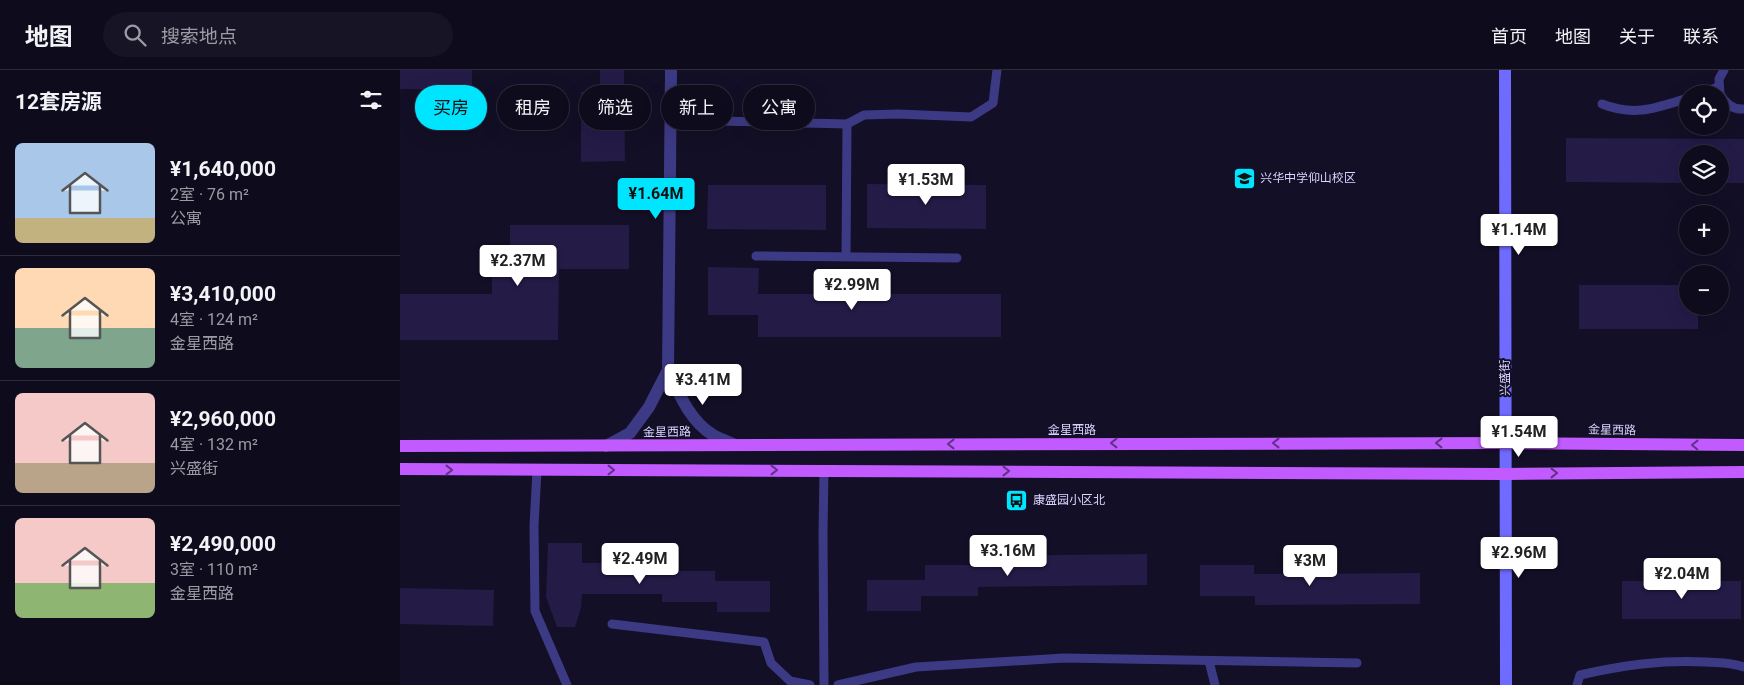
<!DOCTYPE html>
<html lang="zh">
<head>
<meta charset="utf-8">
<style>
	:root { --surface:#0e0b1c; --page:#171425; --text:#f1f3f6; --muted:#9b9ba3; --line:#2e2b3b; --accent:#00e5ff }
	body { margin:0; font-family:Roboto,"Noto Sans SC",sans-serif; background:var(--page); color:var(--text); height:100vh; display:flex; flex-direction:column; font-size:19px; white-space:nowrap }
	* { box-sizing:border-box; margin:0 }
	p { font-size:16px; color:var(--muted) }
	.icon { flex:none; width:28px; height:28px; fill:none; stroke:currentColor; stroke-width:2; stroke-linecap:round; stroke-linejoin:round }
	.map { position:relative; flex:1; overflow:hidden }
	.side { display:flex; flex-direction:column; background:var(--surface); width:400px }
	.side>* { flex:none }
	.top-card { position:absolute; left:15px; top:15px; width:475px; height:45px; display:flex; gap:10px }
	.fabs { position:absolute; left:1279px; top:15px; display:grid; gap:10px }
	.fabs a { display:grid; place-items:center; width:50px; height:50px; border-radius:50%; background:var(--surface); box-shadow:0 5px 20px #0002,0 0 0 1px var(--line); font-size:25px }
	.price { position:absolute; translate:-50% -42px; padding:0 11px; border-radius:5px; background:#fff; color:#222; font-size:16px; line-height:32px; filter:drop-shadow(0 1px 2px #0008) }
	.price::after { content:''; position:absolute; left:50%; top:30px; width:15px; height:11px; margin-left:-8px; background:inherit; clip-path:polygon(0 0,100% 0,50% 100%) }
	.price.current { background:var(--accent); color:#111 }
	ul { padding:0; list-style:none }
	li { display:flex; align-items:center; gap:15px; height:125px; padding:0 15px }
	li+li { border-top:1px solid var(--line) }
	li span { display:grid; place-items:center; flex:none; width:140px; height:100px; border-radius:8px; color:#555 }
	li>.icon { margin-inline-start:auto }
	span .icon { width:60px; height:60px; fill:#fffc; stroke-width:1 }
	li b { font-size:21px }
	h2 { display:flex; justify-content:space-between; align-items:center; height:60px; padding:0 15px; font-size:21px }
	.chip { padding:0 18px; border-radius:22px; background:var(--surface); box-shadow:0 5px 20px #0002,0 0 0 1px var(--line); font-size:18px; line-height:45px }
	.chip.current { background:var(--accent); color:#111 }
	header { display:flex; align-items:center; gap:30px; box-sizing:border-box; height:70px; padding:0 25px; background:var(--surface); border-bottom:1px solid var(--line) }
	header strong { font-size:24px }
	nav { display:flex; gap:28px; margin-inline-start:auto; font-size:18px }
	.search { width:350px; height:45px; background:var(--page); display:flex; align-items:center; gap:12px; box-sizing:border-box; padding:0 18px; border-radius:28px; color:var(--muted); font-size:19px }
	main { display:flex; flex:1; min-height:0 }
	.map>svg:first-child { display:block }
	.building { fill:#241b47 }
	.lines { fill:none; stroke-linecap:round; stroke-linejoin:round }
	.lane { stroke:#3d3a85; stroke-width:9 }
	.street { stroke:#3d3a85; stroke-width:12 }
	.secondary { stroke:#6f6bff; stroke-width:12 }
	.primary { stroke:#c25bff; stroke-width:12 }
	.oneway { stroke:#623188 }
	.labels { text-anchor:middle; stroke-width:4; stroke-linejoin:round; paint-order:stroke }
	.poi-label { font-size:12px; fill:#d9d4ff; stroke:#130f26; text-anchor:start }
	.street-label { font-size:12px; fill:#d9d4ff; stroke:#130f26 }
</style>
</head>
<body>
<header>
<strong>地图</strong>
<div class="search"><svg class="icon" aria-label="search" viewBox="0 0 24 24"><circle cx="10" cy="10" r="6"/><path d="M15 15l6 6"/></svg>搜索地点</div>
<nav><a>首页</a><a>地图</a><a>关于</a><a>联系</a></nav>
</header>
<main>
<section class="side">
<h2>12套房源<svg class="icon" aria-label="filters" viewBox="0 0 24 24"><path d="M4 7h16M4 17h16"/><circle cx="9" cy="7" r="2"/><circle cx="15" cy="17" r="2"/></svg></h2>
<ul>
<li><span style="background:linear-gradient(#a9c7e8 75%,#c2b280 0)"><svg class="icon" aria-label="home" viewBox="0 0 24 24"><path d="M3 11l9-7 9 7M6 9v11h12V9"/></svg></span><div><b>¥1,640,000</b><p>2室 · 76 m²</p><p>公寓</p></div></li>
<li><span style="background:linear-gradient(#ffd9b3 60%,#7fa58c 0)"><svg class="icon" aria-label="home" viewBox="0 0 24 24"><path d="M3 11l9-7 9 7M6 9v11h12V9"/></svg></span><div><b>¥3,410,000</b><p>4室 · 124 m²</p><p>金星西路</p></div></li>
<li><span style="background:linear-gradient(#f6c9c9 70%,#b9a48a 0)"><svg class="icon" aria-label="home" viewBox="0 0 24 24"><path d="M3 11l9-7 9 7M6 9v11h12V9"/></svg></span><div><b>¥2,960,000</b><p>4室 · 132 m²</p><p>兴盛街</p></div></li>
<li><span style="background:linear-gradient(#f6c9c9 65%,#8fb573 0)"><svg class="icon" aria-label="home" viewBox="0 0 24 24"><path d="M3 11l9-7 9 7M6 9v11h12V9"/></svg></span><div><b>¥2,490,000</b><p>3室 · 110 m²</p><p>金星西路</p></div></li>
</ul>
</section>
<div class="map">
<svg width="1344" height="615" viewBox="0 0 1344 615">
	<rect width="100%" height="100%" fill="#130f26"/>
	<g class="building">
		<path d="M0,0H72V20L0,19Z"/>
		<path d="M200,0H224L225,91L181,92V22H200Z"/>
		<path d="M1166,68L1344,69V113H1320V84H1288V113L1166,112Z"/>
		<path d="M467,114L586,115V159L467,158Z"/>
		<path d="M308,115H426V160L307,159Z"/>
		<path d="M110,155H229V199H159L158,270H0V224H92V199H110Z"/>
		<path d="M308,197L359,198L358,224H601V267H358V245H308Z"/>
		<path d="M1179,215H1288V236H1298V259H1179Z"/>
		<path d="M148,473H182V493H260V501H315V511H370V542H317V532H262V524H182L181,538L175,557H157L146,527Z"/>
		<path d="M747,484V515L578,517V526H521V541H467V510H525V495H582V486Z"/>
		<path d="M800,495H854V504L1020,503V534L855,535V526H800Z"/>
		<rect x="1222" y="511" width="119" height="38"/>
		<path d="M0,518L94,520L93,556L0,554Z"/>
	</g>
	<g class="lines">
		<g class="lane">
			<path d="M1299,24L1318,17"/>
			<path d="M1320,24C1325,33 1333,40 1344,39"/>
			<path d="M1320,24L1319,9L1324,0"/>
			<path d="M1202,34C1235,47 1256,38 1288,28"/>
			<path d="M271,50L447,54L464,45L498,44L571,47L593,33L597,0"/>
			<path d="M356,186L557,188"/>
			<path d="M446,186L447,54"/>
			<path d="M137,400L134,456L135,541L167,615"/>
			<path d="M424,400L423,464L424,615"/>
			<path d="M212,554L364,572L371,593L390,611L410,615"/>
			<path d="M809,591L815,615"/>
			<path d="M438,615L516,597L664,588L957,593"/>
			<path d="M1177,615L1180,605C1224,595 1260,590 1306,592C1319,593 1331,592 1344,597"/>
		</g>
		<g class="street">
			<path d="M271,0L268,300C279,324 290,351 313,365C320,369 329,372 336,375"/>
			<path d="M206,376L230,363L249,337L268,300"/>
		</g>
		<path class="secondary" d="M1105,0L1106,615"/>
		<g class="primary">
			<path d="M0,376L1105,373L1344,375"/>
			<path d="M0,399L1105,404L1344,402"/>
		</g>
	</g>
	<defs><path id="oneway-chevron" d="M-2-3.5L2.5 0L-2 3.5" fill="none" stroke-width="1.6" stroke-linecap="round" stroke-linejoin="round" transform="scale(1.25)"/></defs>
	<g class="oneway">
		<use href="#oneway-chevron" transform="translate(714 373) rotate(180)"/>
		<use href="#oneway-chevron" transform="translate(876 373) rotate(180)"/>
		<use href="#oneway-chevron" transform="translate(1039 373) rotate(180)"/>
		<use href="#oneway-chevron" transform="translate(551 374) rotate(180)"/>
		<use href="#oneway-chevron" transform="translate(1295 375) rotate(-179)"/>
		<use href="#oneway-chevron" transform="translate(49 400)"/>
		<use href="#oneway-chevron" transform="translate(211 400)"/>
		<use href="#oneway-chevron" transform="translate(374 400)"/>
		<use href="#oneway-chevron" transform="translate(606 401)"/>
		<use href="#oneway-chevron" transform="translate(1154 403)"/>
	</g>
	<defs>
		<symbol id="school-square" viewBox="-11 -11 22 22"><rect x="-9" y="-9" width="18" height="18" rx="4" fill="#00e5ff" stroke="#130f26"/><path d="M0-5L7-2L0 1L-7-2ZM-4 1L0 2.5L4 1V4Q0 6-4 4Z" fill="#111"/></symbol>
		<symbol id="bus-square" viewBox="-11 -11 22 22"><rect x="-9" y="-9" width="18" height="18" rx="4" fill="#00e5ff" stroke="#130f26"/><path d="M-5-6H5V4H4V6H2V4H-2V6H-4V4H-5ZM-3.5-4V0h7V-4ZM-3.5 1.2v1.5H-2V1.2ZM2 1.2v1.5H3.5V1.2Z" fill="#111"/></symbol>
	</defs>
	<g fill-rule="evenodd">
		<use href="#school-square" x="832" y="96" width="25" height="25"/>
		<use href="#bus-square" x="604" y="418" width="25" height="25"/>
	</g>
	<g class="labels">
		<g class="poi-label">
			<text x="860" y="112">兴华中学仰山校区</text>
			<text x="633" y="434">康盛园小区北</text>
		</g>
		<g class="street-label">
			<text transform="translate(1105 308) rotate(-90)" y="4">兴盛街</text>
			<text x="672" y="364">金星西路</text>
			<text transform="translate(1212 360) rotate(1)" y="4">金星西路</text>
			<text transform="translate(267 362) rotate(-1)" y="4">金星西路</text>
		</g>
	</g>
</svg>
<div class="fabs">
<a><svg class="icon" aria-label="locate" viewBox="0 0 24 24"><circle cx="12" cy="12" r="6"/><path d="M12 2v4M12 18v4M2 12h4M18 12h4"/></svg></a>
<a><svg class="icon" aria-label="layers" viewBox="0 0 24 24"><path d="M12 4l9 5-9 5-9-5zM3 14l9 5 9-5"/></svg></a>
<a>+</a>
<a>−</a>
</div>
<b class="price" style="left:526px;top:136px">¥1.53M</b>
<b class="price current" style="left:256px;top:150px">¥1.64M</b>
<b class="price" style="left:1119px;top:186px">¥1.14M</b>
<b class="price" style="left:118px;top:217px">¥2.37M</b>
<b class="price" style="left:452px;top:241px">¥2.99M</b>
<b class="price" style="left:303px;top:336px">¥3.41M</b>
<b class="price" style="left:1119px;top:388px">¥1.54M</b>
<b class="price" style="left:608px;top:507px">¥3.16M</b>
<b class="price" style="left:1119px;top:509px">¥2.96M</b>
<b class="price" style="left:240px;top:515px">¥2.49M</b>
<b class="price" style="left:910px;top:517px">¥3M</b>
<b class="price" style="left:1282px;top:530px">¥2.04M</b>
<div class="top-card">
<a class="chip current">买房</a>
<a class="chip">租房</a>
<a class="chip">筛选</a>
<a class="chip">新上</a>
<a class="chip">公寓</a>
</div>
</div>
</main>
</body>
</html>
